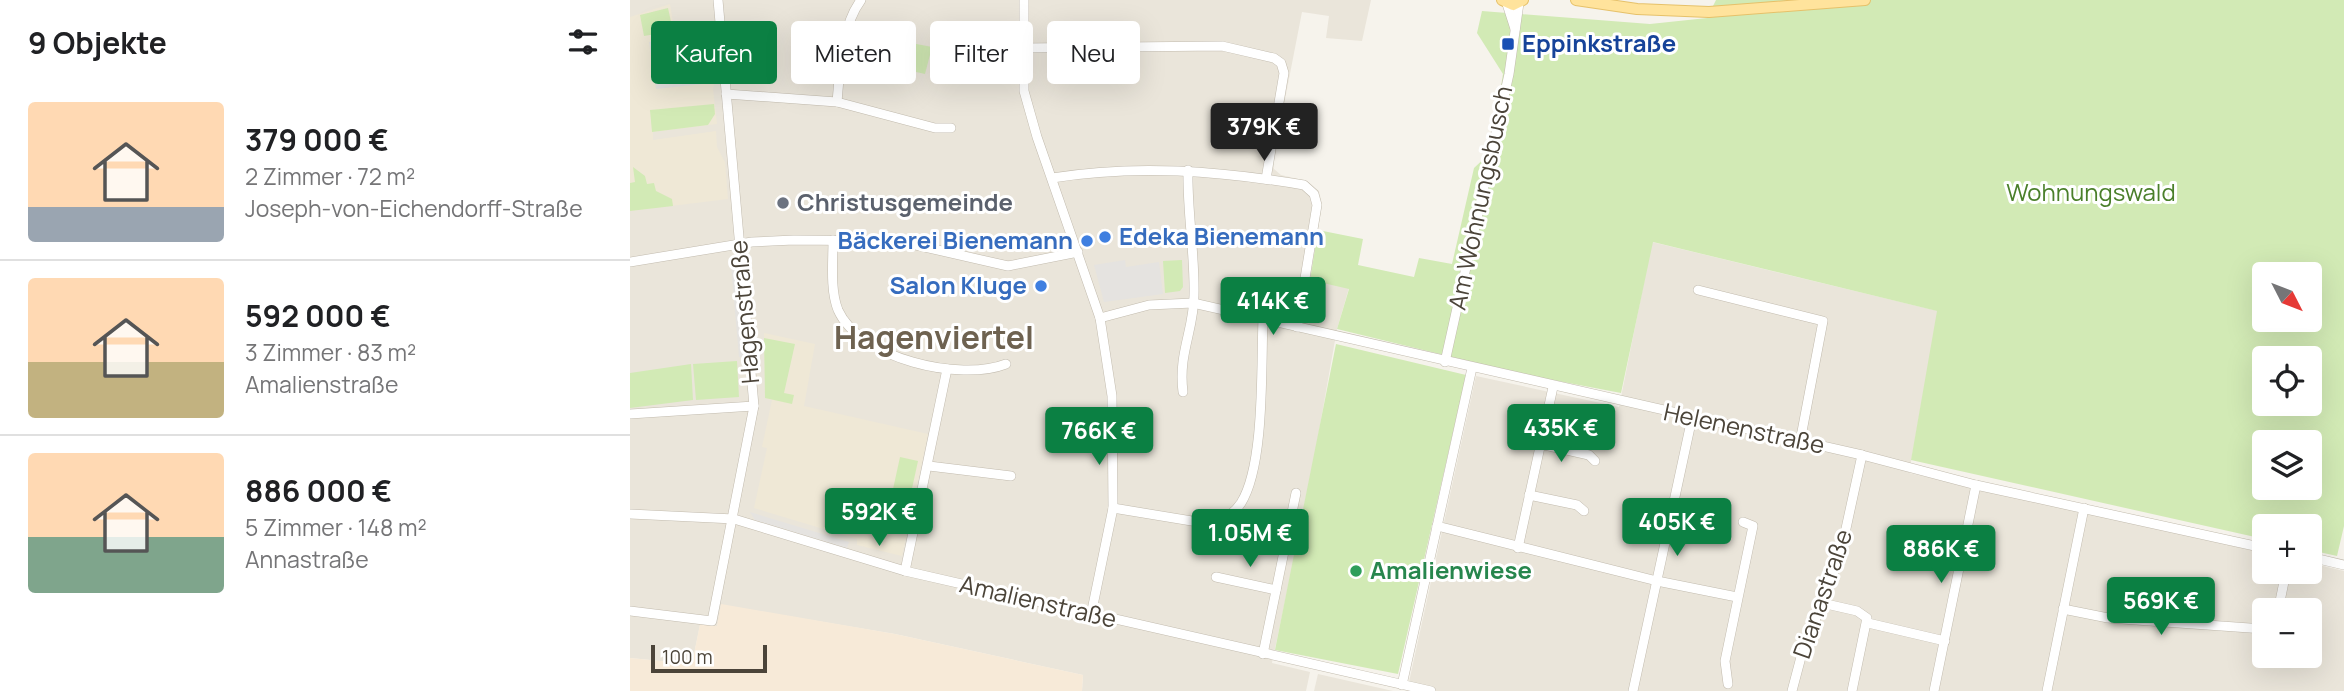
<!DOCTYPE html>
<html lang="de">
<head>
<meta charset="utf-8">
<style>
	:root { --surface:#fff; --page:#f6f6f6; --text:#202124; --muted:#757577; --line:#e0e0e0; --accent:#0b8043 }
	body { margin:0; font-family:Manrope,sans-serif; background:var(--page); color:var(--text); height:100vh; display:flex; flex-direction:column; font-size:26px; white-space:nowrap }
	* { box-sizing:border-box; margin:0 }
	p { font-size:23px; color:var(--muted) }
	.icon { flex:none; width:38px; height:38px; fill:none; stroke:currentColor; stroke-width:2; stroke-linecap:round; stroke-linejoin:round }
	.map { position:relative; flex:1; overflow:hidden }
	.details { display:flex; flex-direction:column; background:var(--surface); width:630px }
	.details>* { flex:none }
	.top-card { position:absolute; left:21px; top:21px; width:665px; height:63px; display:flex; gap:14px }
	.needle { width:46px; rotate:132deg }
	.tools { position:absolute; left:1622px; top:262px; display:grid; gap:14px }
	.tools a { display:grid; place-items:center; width:70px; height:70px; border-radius:7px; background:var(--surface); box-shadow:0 7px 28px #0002; font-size:35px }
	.scale { position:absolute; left:21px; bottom:18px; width:116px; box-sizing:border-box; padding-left:7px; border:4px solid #4b4439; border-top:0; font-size:19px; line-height:24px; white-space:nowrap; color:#4b4439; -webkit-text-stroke:5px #fff; paint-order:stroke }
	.price { position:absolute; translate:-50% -60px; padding:0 16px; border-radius:7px; background:var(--accent); color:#fff; font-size:23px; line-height:46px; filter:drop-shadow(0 2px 4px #0008) }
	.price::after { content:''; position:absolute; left:50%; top:42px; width:21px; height:16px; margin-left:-10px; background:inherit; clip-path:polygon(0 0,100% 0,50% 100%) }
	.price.on { background:#222; color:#fff }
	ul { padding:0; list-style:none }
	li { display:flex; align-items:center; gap:21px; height:175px; padding:0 28px }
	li+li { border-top:2px solid var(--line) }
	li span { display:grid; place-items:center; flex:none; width:196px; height:140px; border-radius:7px; color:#555 }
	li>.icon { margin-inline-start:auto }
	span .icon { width:84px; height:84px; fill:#fffc; stroke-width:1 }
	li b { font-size:30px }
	h2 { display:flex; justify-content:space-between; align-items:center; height:84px; padding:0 28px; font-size:30px }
	.chip { padding:0 24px; border-radius:7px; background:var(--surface); box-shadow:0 7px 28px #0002; font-size:24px; line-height:63px }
	.chip.on { background:var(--accent); color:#fff }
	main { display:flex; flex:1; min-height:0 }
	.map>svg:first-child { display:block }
	.residential { fill:#eae5da; fill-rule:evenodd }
	.commercial { fill:#f7ead8 }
	.education { fill:#efe8d6 }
	.green { fill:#d2eab5; fill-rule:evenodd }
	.parking { fill:#e5e3e0 }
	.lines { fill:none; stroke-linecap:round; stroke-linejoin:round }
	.minor-casing { stroke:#c2bbae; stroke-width:10 }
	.major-casing { stroke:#e6c16a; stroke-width:12 }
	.minor { stroke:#fff; stroke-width:9 }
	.major { stroke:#ffe39c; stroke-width:10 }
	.transit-dot { fill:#1a4fb4; stroke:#fff; stroke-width:2.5 }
	.worship-dot { fill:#6b7280; stroke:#fff; stroke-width:2.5 }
	.shop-dot { fill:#3f7fe0; stroke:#fff; stroke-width:2.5 }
	.leisure-dot { fill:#2e9e5b; stroke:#fff; stroke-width:2.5 }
	.labels { text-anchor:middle; stroke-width:6; stroke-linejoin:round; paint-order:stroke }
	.transit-label { font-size:24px; font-weight:bold; fill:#164399; stroke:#fff; text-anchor:start }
	.park-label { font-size:24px; fill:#4a7f2a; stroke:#fff }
	.street-label { font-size:24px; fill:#4b4439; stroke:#fff }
	.worship-label { font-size:24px; font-weight:bold; fill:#5b616d; stroke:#fff; text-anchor:start }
	.shop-label { font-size:24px; font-weight:bold; fill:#366cbe; stroke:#fff; text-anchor:end }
	.leisure-label { font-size:24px; font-weight:bold; fill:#27864d; stroke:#fff; text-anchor:start }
	.district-label { font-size:32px; font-weight:bold; fill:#6e6250; stroke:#fff }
</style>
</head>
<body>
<main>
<section class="details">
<h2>9 Objekte<svg class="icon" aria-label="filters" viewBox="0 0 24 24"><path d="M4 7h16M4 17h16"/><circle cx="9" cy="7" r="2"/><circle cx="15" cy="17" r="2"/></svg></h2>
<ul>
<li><span style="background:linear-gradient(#ffd9b3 75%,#9aa5b1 0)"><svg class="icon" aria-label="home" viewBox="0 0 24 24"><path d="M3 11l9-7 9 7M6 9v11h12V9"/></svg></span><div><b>379 000 €</b><p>2 Zimmer · 72 m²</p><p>Joseph-von-Eichendorff-Straße</p></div></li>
<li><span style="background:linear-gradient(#ffd9b3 60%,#c2b280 0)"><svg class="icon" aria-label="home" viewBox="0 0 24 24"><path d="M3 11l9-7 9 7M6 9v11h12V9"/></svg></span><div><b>592 000 €</b><p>3 Zimmer · 83 m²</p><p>Amalienstraße</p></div></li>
<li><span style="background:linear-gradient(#ffd9b3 60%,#7fa58c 0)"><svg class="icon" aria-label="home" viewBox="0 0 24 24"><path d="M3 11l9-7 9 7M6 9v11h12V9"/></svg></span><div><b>886 000 €</b><p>5 Zimmer · 148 m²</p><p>Annastraße</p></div></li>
</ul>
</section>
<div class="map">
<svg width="1714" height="691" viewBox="0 0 1714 691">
	<rect width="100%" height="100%" fill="#f6f3ec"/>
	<g class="residential">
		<path d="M0,0H741L732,41L696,38L699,16L672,12L643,161L644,169L651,175L677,181L689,191L692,204L680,279L719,288L707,329L678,493L642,663L680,672L676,691H452L453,675L265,634L92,605L87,627L70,625L62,664L0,658Z"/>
		<path d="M1022,242L1308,311L1279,473L1634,553V572H1680V563L1714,571V691H777L846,376L989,407ZM1634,611H1680V656H1634Z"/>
		<path d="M688,674L763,691H684Z"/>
	</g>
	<path class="commercial" d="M91,604L265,634L453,675L452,691H0V658L62,664L70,624L87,626Z"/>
	<g class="education">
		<path d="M40,4L45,34L83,30L87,71L83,89L87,124L23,132V140L86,131L87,147L95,162L98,199L0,211V17Z"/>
		<path d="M134,333L185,344L174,406L298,434L272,556L227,545V539L124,508L137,448L132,447L142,400L135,398Z"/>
	</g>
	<g class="green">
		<path d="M1086,0H1714V526L1707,556L1680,550V527H1634V539L1281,460L1307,311L1023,242L991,393L892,374L707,329L719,289L680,280L688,230L733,239L728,265L784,277L789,258L822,264L844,168L860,153L873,74L847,33L852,11L1020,24L1077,18ZM1634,275H1680V320H1634ZM1634,359H1680V404H1634ZM1634,443H1680V488H1634Z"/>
		<path d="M38,8L43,31L14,36L10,15Z"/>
		<path d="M266,40L302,47L295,74L260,66Z"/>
		<path d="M84,104L85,114L78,125L22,132L20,110Z"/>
		<path d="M3,167L15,176L17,184L24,183L26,191L42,199L43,206L0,211V183L5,182Z"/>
		<path d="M552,260L553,287L550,291L535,293L533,261Z"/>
		<path d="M134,338L165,344L154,393L164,395L162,404L135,398Z"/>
		<path d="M706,344L836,375L768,674L645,650Z"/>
		<path d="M107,361L109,397L66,400L63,364Z"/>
		<path d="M61,364L63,400L0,408V373Z"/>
		<path d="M270,457L288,461L281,493L263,489Z"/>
	</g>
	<g class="parking">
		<path d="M81,34L85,71L82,83L26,89L19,42Z"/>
		<path d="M495,260L496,267L529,262L533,294L474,302L464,265Z"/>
		<path d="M101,266H107L116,356L109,357Z"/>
		<path d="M120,512L219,542L217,548L125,520Z"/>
	</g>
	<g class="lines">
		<defs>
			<g id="minor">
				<path d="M394,0V91L407,137L470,318L482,396L483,508L461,615"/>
				<path d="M877,4L885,29"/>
				<path d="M393,48L592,46L644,58L651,63L654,73L636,179"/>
				<path d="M96,94L207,102L305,128H321"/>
				<path d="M207,102C210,70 211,27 231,0"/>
				<path d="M422,178C507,164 589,171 674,185L684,194L687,205L667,327"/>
				<path d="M203,240C203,262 200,290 208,310C230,359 330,382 376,364"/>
				<path d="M0,262L122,242L164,240L268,241L378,266L448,252"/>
				<path d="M1068,290L1193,321L1170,442"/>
				<path d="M470,318L519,305L563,303L1232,455L1346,485L1634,548"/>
				<path d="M815,362L879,74L889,3"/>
				<path d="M553,392C548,353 564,330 564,295C565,253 557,212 558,170"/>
				<path d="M0,414L124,406"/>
				<path d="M910,444L959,455L965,461"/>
				<path d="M299,466L381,476"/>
				<path d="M899,495L947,505L954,511"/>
				<path d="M483,508L580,524C592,520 603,515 611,503C635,465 631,366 633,319"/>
				<path d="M0,514L104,519L275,571L801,691"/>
				<path d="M807,526L1027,581L1107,597"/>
				<path d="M888,548L923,387"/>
				<path d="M1680,557L1714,565"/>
				<path d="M275,571L317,369"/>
				<path d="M586,577L646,590"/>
				<path d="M1192,603L1227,611L1237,618L1222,691"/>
				<path d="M1433,609L1478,618L1634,629"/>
				<path d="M0,611L82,621L124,406L88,0"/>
				<path d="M1648,611L1656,572"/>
				<path d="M1238,623L1315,641"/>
				<path d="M633,654L666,493"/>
				<path d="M1098,684L1095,661L1123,526L1113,522"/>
				<path d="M772,685L842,368"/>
				<path d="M1003,691L1062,418"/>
				<path d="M1162,691L1171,657L1210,556L1232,455"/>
				<path d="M1304,691L1346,485"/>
				<path d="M1417,691L1454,508"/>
			</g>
			<g id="major">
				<path d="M872,0L883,5L893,0"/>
				<path d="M946,0L1007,9L1079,12L1235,0"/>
			</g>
		</defs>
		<use href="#minor" class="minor-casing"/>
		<use href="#major" class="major-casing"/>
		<use href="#minor" class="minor"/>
		<use href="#major" class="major"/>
	</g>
	<rect class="transit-dot" x="871" y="37" width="14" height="14" rx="3.5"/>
	<circle class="worship-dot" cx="153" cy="203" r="7"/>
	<g class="shop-dot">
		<circle cx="475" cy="237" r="7"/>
		<circle cx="457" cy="241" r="7"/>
		<circle cx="411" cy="286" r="7"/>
	</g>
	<circle class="leisure-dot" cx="726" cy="571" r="7"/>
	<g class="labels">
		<g class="transit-label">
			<text x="892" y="52">Eppinkstraße</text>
		</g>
		<g class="park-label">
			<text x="1461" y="201">Wohnungswald</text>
		</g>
		<g class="street-label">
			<text transform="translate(851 198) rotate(-78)" y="8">Am Wohnungsbusch</text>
			<text transform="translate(115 312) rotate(-95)" y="8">Hagenstraße</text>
			<text transform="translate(1114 429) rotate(12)" y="8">Helenenstraße</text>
			<text transform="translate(1193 594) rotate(-71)" y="8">Dianastraße</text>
			<text transform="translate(408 602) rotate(13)" y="8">Amalienstraße</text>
		</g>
		<g class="worship-label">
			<text x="167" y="211">Christusgemeinde</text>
		</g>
		<g class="shop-label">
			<text x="489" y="245" text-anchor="start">Edeka Bienemann</text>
			<text x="443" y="249">Bäckerei Bienemann</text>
			<text x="397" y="294">Salon Kluge</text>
		</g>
		<g class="leisure-label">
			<text x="740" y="579">Amalienwiese</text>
		</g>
		<g class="district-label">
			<text x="304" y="349">Hagenviertel</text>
		</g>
	</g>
</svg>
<div class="tools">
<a><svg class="needle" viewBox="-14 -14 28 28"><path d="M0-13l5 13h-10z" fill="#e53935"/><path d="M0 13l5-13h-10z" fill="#757577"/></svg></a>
<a><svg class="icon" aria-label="locate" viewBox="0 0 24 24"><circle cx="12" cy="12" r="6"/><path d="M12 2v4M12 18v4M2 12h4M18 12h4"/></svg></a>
<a><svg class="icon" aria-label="layers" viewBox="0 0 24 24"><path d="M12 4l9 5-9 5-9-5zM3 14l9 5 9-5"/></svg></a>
<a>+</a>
<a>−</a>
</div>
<div class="scale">100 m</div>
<b class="price on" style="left:634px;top:163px">379K €</b>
<b class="price" style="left:643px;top:337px">414K €</b>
<b class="price" style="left:931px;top:464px">435K €</b>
<b class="price" style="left:469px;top:467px">766K €</b>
<b class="price" style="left:249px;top:548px">592K €</b>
<b class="price" style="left:1047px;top:558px">405K €</b>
<b class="price" style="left:620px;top:569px">1.05M €</b>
<b class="price" style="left:1311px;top:585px">886K €</b>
<b class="price" style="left:1531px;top:637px">569K €</b>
<div class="top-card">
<a class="chip on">Kaufen</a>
<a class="chip">Mieten</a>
<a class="chip">Filter</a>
<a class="chip">Neu</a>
</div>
</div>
</main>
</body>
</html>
